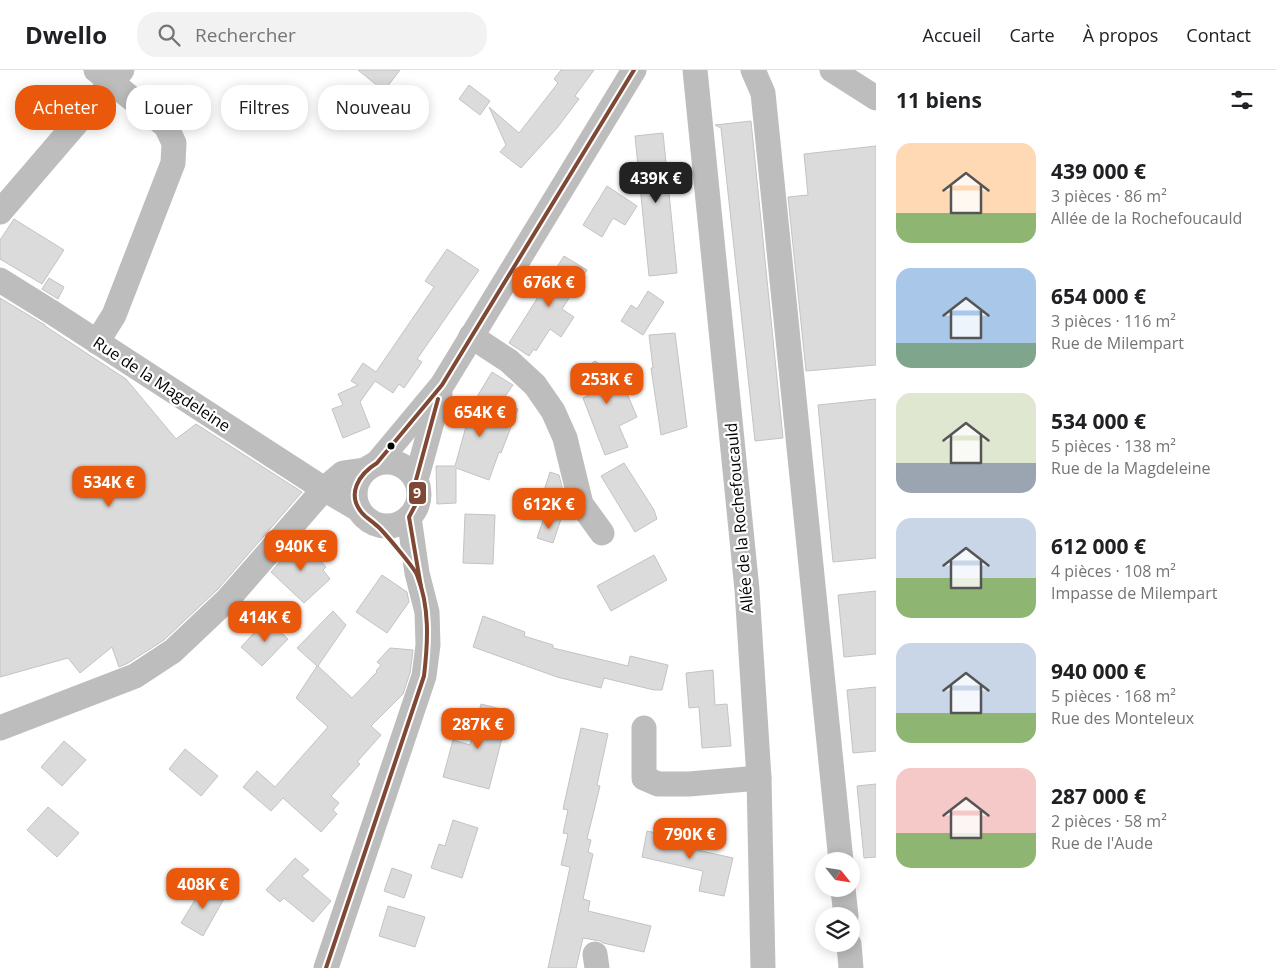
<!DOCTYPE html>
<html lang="fr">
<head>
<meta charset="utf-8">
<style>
	:root { --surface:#fff; --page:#f2f2f2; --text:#202124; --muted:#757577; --line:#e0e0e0; --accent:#ea580c }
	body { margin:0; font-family:"Open Sans",sans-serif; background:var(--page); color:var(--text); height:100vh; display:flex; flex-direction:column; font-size:19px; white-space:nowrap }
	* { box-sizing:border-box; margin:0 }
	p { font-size:16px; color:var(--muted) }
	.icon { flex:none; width:28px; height:28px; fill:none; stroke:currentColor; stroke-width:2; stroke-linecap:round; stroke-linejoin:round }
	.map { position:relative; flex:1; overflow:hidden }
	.side { display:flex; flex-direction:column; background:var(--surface); width:400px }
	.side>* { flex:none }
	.guide { position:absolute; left:15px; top:15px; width:475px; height:45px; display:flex; gap:10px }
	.needle { width:32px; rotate:120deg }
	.tools { position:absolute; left:815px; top:782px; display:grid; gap:10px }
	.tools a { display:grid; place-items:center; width:45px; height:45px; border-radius:50%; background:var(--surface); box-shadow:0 2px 12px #0003; font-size:25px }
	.price { position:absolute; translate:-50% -42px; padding:0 11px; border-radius:10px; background:var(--accent); color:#fff; font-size:16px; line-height:32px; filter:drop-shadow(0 1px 2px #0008) }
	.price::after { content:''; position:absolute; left:50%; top:30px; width:15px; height:11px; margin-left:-8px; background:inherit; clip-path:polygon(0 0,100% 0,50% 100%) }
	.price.on { background:#222; color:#fff }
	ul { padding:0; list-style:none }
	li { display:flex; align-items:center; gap:15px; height:125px; padding:0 20px }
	li span { display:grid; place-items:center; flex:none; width:140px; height:100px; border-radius:15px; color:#555 }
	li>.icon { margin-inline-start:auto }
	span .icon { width:60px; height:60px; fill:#fffc; stroke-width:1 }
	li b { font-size:21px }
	h2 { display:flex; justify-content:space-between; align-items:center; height:60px; padding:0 20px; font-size:21px }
	.chip { padding:0 18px; border-radius:20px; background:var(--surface); box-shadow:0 2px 12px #0003; font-size:18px; line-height:45px }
	.chip.on { background:var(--accent); color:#fff }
	header { display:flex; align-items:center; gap:30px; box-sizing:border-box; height:70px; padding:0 25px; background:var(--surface); border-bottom:1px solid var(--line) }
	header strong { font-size:24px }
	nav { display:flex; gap:28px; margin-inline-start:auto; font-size:18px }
	.search { width:350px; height:45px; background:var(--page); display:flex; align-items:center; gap:12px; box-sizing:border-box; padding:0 18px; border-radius:20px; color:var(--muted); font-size:19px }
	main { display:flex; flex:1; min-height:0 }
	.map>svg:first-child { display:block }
	.building { fill:#dbdbdb; stroke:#c3c3c3 }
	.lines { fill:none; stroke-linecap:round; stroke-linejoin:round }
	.minor { stroke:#bdbdbd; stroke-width:25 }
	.bus-1-casing { stroke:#fff; stroke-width:8 }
	.bus-1 { stroke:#7f4835; stroke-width:4 }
	.bus-dot { fill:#000; stroke:#fff; stroke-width:2 }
	.labels { text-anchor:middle; stroke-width:4.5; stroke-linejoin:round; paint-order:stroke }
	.street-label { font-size:16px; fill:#000; stroke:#fff }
	.line-badge { stroke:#fff; stroke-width:2 }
	.badge-label { font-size:14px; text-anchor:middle; font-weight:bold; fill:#fff }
</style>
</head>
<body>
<header>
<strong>Dwello</strong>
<div class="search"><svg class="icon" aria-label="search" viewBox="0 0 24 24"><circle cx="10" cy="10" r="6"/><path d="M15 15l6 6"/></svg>Rechercher</div>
<nav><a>Accueil</a><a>Carte</a><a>À propos</a><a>Contact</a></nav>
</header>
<main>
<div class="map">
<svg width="876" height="898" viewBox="0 0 876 898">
	<rect width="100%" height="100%" fill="#fff"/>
	<g class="building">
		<path d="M358,0H400L384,21Z"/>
		<path d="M561,0H594L575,26L579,29L557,58L521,98L500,82L506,75L489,37L519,63L558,13L554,9Z"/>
		<path d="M469,15L490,31L480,45L459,29Z"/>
		<path d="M751,51L783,368L755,371L721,58L715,55Z"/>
		<path d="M663,63L677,203L649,206L635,66Z"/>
		<path d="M876,76V295L806,301L788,127L808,125L804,84Z"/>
		<path d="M607,116L637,136L625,155L613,148L602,167L583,155Z"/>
		<path d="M14,149L64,180L42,214L0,189V170Z"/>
		<path d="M447,179L479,200L417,289L422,292L404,318L399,314L393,323L375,311L360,332L370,357L343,368L332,339L343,335L338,324L358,315L351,311L363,293L376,302L434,217L425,211Z"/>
		<path d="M564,186L587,200L562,239L574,247L561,267L550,259L536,281L534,279L529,286L509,273Z"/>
		<path d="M49,208L64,217L58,229L42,219Z"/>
		<path d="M648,221L664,232L643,265L621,251L631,235L637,239Z"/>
		<path d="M0,228L45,255V256L126,309L176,369L196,354L302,422L218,519L164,570L128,593L119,597L112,577L80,603L68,588L0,607Z"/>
		<path d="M675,263L687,357L661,365L651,298H653L649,265Z"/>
		<path d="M595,291L620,307L637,347L619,356L628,377L605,385L583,328L589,325L574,305Z"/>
		<path d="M492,302L513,315L501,332L518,339L501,383L499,382L489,410L456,398V433L437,434L436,396H455L472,335Z"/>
		<path d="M876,329V488L833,492L818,335Z"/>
		<path d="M624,393L654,440L657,449L635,462L601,406Z"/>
		<path d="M550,402L559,405L568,440L541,430Z"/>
		<path d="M465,444L495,445L493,494L463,493Z"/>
		<path d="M544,448L561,449L553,473L537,468Z"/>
		<path d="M300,469L326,497L323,500L330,509L304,533L271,502Z"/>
		<path d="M654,485L667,510L611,541L597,516Z"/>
		<path d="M382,505L407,522L409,532L387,563L356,542Z"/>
		<path d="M876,521V584L844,587L838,525Z"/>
		<path d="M333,541L346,555L318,596L352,628L377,602L376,601L381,595L377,592L390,578L413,580L410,603L403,624L371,656L381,665L357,692L360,694L331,726L339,733L333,740L337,744L321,762L283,728L271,741L243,717L257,701L275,717L328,657L296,628L317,596L297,578Z"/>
		<path d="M483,546L525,562L524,566L553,575V578L628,596L630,586L668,595L662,620H654L604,608L601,618L557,607L473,577Z"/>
		<path d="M267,549L288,569L262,596L241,577Z"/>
		<path d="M713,600L715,635L727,634L731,676L702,678L699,637L689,638L686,603Z"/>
		<path d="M876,617V681L853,683L847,620Z"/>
		<path d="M481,634L509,641L489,719L443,707L453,670L470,675Z"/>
		<path d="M581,658L608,664L597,715L600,716L587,769L591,770L588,782L593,784L583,829L590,831L588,841L651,856L644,882L603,873L600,871L583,868L576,898H548L570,797L561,795L568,764L563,763L568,740L563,739Z"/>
		<path d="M64,671L86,690L62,716L41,697Z"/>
		<path d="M185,679L218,706L201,726L169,699Z"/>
		<path d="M876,714V787L864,788L857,716Z"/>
		<path d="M48,737L79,763L57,787L27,760Z"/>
		<path d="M453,750L478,758L462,808L431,798L439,774L445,776Z"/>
		<path d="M647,761L689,770L688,778L733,788L724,826L699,821L703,801L642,787Z"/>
		<path d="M295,788L309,800L302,806L331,831L313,852L284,828L280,832L266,820Z"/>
		<path d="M392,798L412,805L404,828L384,821Z"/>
		<path d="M204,815L225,827L203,866L181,853Z"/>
		<path d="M388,836L425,847L415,877L379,866Z"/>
	</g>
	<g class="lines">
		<g class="minor">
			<path d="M96,0L166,56L174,73L173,93L114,245L97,272"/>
			<path d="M695,0L747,520L759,708L763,898"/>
			<path d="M753,0L763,23L841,791"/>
			<path d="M832,0L876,28"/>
			<path d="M0,142L122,0"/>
			<path d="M0,210L53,243L324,419L358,439"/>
			<path d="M471,266L509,291L535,315L553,341L565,368L581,434L602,463"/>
			<circle cx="387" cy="424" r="32"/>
			<path d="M377,393L442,315L634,0"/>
			<path d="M416,410L440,323"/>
			<path d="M0,658L135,606L173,581L228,529L324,419L343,403L364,400"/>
			<path d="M644,658V708L658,714H689L759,708"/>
			<path d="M843,819L846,846"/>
			<path d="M849,874L851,898"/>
			<path d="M595,884L597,898"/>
			<path d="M326,898L424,606L428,575L427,542L417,503L409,447"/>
		</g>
		<defs>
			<g id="bus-1">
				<path d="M421,517L409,447L418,430L416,410L438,329"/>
				<path d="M326,898L424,606C428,572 430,537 417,505C415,499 382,459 376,455C371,450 366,448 362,443C346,424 359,404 377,393L442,315L634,0"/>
			</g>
		</defs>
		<use href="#bus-1" class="bus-1-casing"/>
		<use href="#bus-1" class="bus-1"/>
	</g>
	<circle class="bus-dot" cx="391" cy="376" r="4.5"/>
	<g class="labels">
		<g class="street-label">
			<text transform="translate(162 314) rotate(33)" y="6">Rue de la Magdeleine</text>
			<text transform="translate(739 448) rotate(-95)" y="6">Allée de la Rochefoucauld</text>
		</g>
	</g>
	<rect class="line-badge" x="408" y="411" width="19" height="24" rx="5" fill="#7f4835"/>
	<g class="badge-label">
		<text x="417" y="428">9</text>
	</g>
</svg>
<div class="tools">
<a><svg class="needle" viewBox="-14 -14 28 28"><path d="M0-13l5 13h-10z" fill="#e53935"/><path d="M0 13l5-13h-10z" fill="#757577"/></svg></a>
<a><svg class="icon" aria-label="layers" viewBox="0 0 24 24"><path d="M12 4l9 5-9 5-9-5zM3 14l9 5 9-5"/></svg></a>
</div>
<b class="price on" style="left:656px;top:134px">439K €</b>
<b class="price" style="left:549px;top:238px">676K €</b>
<b class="price" style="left:607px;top:335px">253K €</b>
<b class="price" style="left:480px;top:368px">654K €</b>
<b class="price" style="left:109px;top:438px">534K €</b>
<b class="price" style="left:549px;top:460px">612K €</b>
<b class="price" style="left:301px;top:502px">940K €</b>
<b class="price" style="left:265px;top:573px">414K €</b>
<b class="price" style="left:478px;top:680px">287K €</b>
<b class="price" style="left:690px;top:790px">790K €</b>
<b class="price" style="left:203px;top:840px">408K €</b>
<div class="guide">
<a class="chip on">Acheter</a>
<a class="chip">Louer</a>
<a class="chip">Filtres</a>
<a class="chip">Nouveau</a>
</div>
</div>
<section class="side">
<h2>11 biens<svg class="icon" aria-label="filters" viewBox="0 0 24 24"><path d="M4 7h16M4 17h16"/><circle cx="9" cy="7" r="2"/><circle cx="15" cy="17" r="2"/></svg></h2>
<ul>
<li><span style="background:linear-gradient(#ffd9b3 70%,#8fb573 0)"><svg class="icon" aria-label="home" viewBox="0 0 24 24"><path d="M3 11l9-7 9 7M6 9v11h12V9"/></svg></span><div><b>439 000 €</b><p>3 pièces · 86 m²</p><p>Allée de la Rochefoucauld</p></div></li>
<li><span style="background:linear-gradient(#a9c7e8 75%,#7fa58c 0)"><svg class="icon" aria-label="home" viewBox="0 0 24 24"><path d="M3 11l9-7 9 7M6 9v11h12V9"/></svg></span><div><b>654 000 €</b><p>3 pièces · 116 m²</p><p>Rue de Milempart</p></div></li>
<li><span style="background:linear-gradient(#dfe7d0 70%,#9aa5b1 0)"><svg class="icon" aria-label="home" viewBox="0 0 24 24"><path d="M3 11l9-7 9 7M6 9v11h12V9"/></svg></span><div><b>534 000 €</b><p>5 pièces · 138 m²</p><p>Rue de la Magdeleine</p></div></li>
<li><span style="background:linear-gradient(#c9d6e8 60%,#8fb573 0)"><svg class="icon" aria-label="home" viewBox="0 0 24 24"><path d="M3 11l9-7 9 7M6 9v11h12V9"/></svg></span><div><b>612 000 €</b><p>4 pièces · 108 m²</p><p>Impasse de Milempart</p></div></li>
<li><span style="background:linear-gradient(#c9d6e8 70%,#8fb573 0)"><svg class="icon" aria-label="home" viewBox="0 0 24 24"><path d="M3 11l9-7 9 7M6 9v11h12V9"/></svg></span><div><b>940 000 €</b><p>5 pièces · 168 m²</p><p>Rue des Monteleux</p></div></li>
<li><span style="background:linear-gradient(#f6c9c9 65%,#8fb573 0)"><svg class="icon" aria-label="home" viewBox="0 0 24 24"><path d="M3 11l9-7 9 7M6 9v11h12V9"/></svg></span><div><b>287 000 €</b><p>2 pièces · 58 m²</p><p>Rue de l'Aude</p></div></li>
</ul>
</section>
</main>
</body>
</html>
